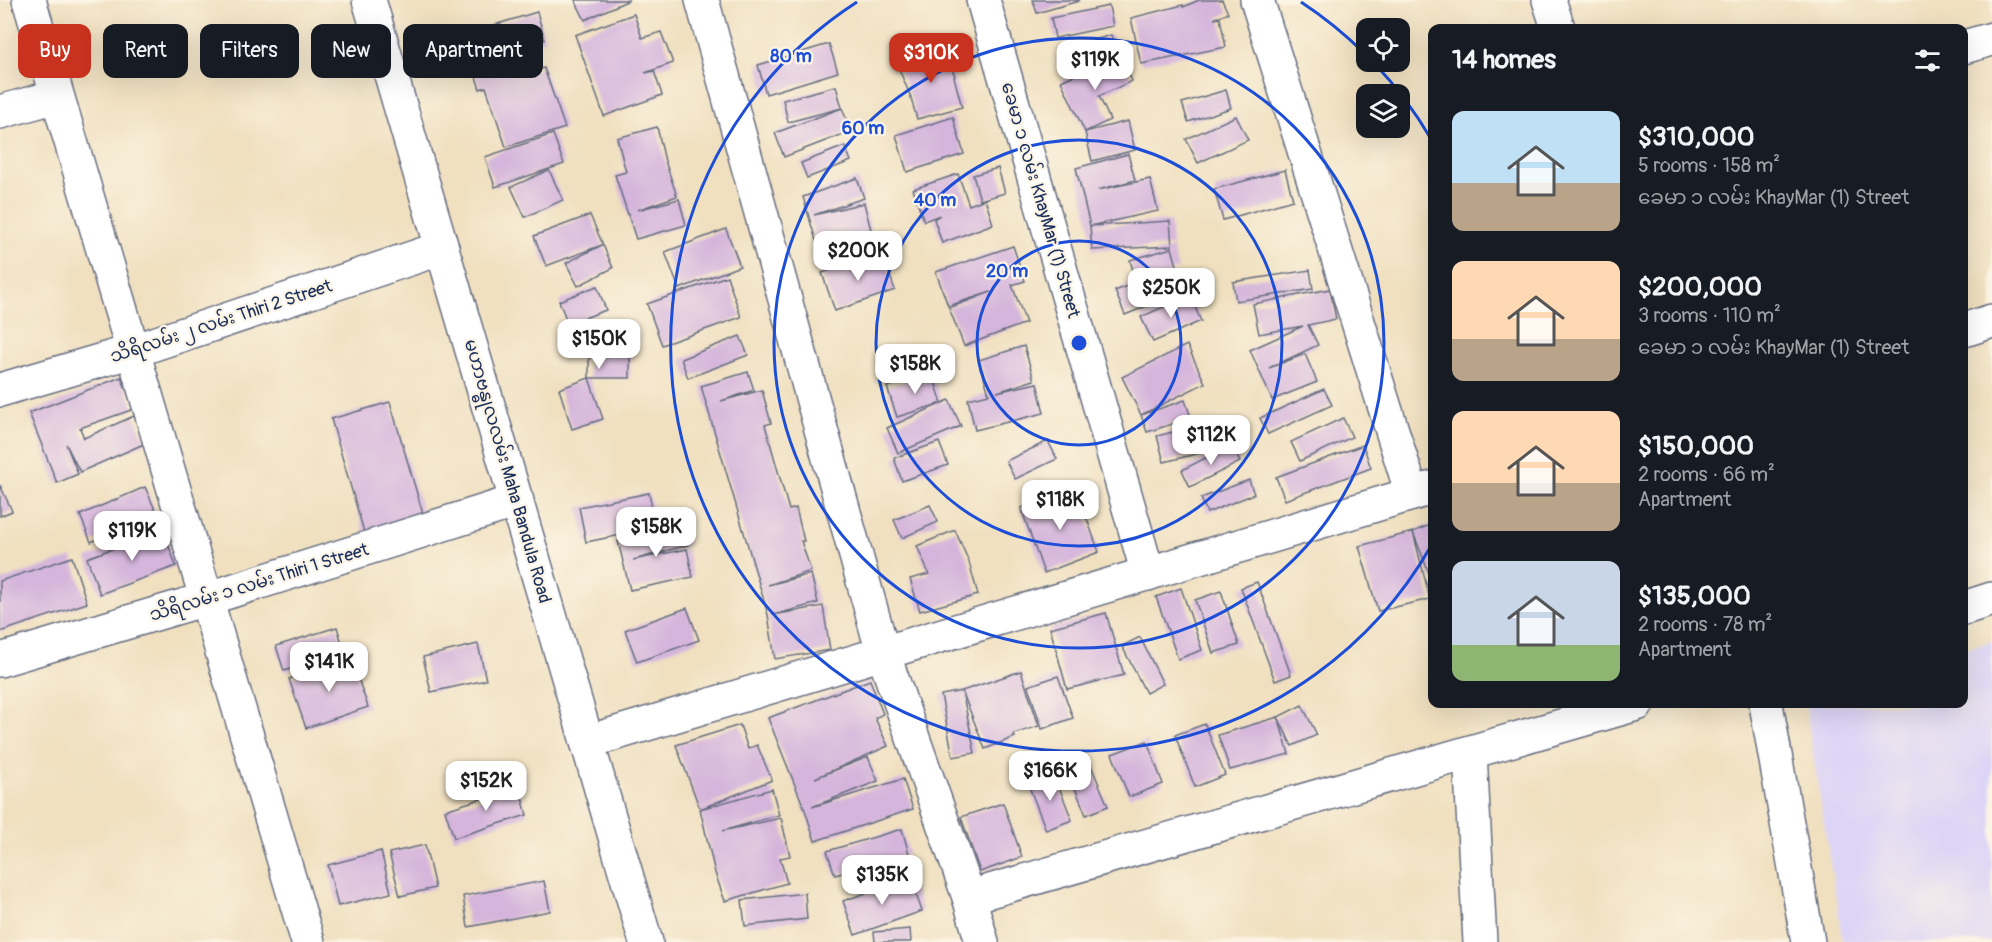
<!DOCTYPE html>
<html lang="en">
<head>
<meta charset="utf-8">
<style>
	:root { --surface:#171b24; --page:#242831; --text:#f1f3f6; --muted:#9ea1a6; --accent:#c8321e }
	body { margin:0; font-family:Pangolin,"Noto Sans Myanmar",sans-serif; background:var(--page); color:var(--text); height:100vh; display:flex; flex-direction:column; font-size:22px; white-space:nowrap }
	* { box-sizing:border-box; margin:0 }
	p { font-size:20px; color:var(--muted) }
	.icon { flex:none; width:33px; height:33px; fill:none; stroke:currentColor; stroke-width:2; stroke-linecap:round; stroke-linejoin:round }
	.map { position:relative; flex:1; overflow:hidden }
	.side { position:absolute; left:1428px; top:24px; width:540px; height:684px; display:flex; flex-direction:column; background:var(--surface); border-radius:12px; box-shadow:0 6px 24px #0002 }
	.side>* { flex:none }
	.top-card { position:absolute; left:18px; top:24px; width:570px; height:54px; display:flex; gap:12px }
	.controls { position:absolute; left:1356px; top:18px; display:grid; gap:12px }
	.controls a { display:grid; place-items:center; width:54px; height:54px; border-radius:12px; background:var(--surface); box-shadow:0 6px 24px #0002; font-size:30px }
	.price { position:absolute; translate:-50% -51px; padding:0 14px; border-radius:12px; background:#fff; color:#222; font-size:20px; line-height:39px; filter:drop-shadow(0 2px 3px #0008) }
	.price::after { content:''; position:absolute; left:50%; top:36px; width:18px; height:14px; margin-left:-9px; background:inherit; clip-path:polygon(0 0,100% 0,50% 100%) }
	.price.current { background:var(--accent); color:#fff }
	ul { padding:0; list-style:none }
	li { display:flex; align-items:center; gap:18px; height:150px; padding:0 24px }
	li span { display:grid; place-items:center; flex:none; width:168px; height:120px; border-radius:12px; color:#555 }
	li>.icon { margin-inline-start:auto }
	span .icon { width:72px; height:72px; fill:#fffc; stroke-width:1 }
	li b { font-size:26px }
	h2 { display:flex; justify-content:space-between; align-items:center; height:72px; padding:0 24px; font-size:26px }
	.pill { padding:0 21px; border-radius:12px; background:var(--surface); box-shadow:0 6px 24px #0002; font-size:21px; line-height:54px }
	.pill.current { background:var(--accent); color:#fff }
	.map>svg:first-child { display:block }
	.built { fill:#ddd5f6 }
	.building { fill:#d5b5dc }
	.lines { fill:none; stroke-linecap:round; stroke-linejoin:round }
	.minor-casing { stroke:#666d80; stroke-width:36 }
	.minor { stroke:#fff; stroke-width:33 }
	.ring { fill:none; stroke:#1d4ed8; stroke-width:3 }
	.labels { text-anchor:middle; stroke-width:4.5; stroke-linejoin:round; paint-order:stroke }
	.street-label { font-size:18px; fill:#1b2f5e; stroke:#fcf5e5 }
	.centre { fill:#1d4ed8; stroke:#fcf5e5; stroke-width:3 }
	.ring-label { font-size:18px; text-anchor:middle; font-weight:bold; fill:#1d4ed8; stroke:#fcf5e5; stroke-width:4.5; stroke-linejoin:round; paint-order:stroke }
</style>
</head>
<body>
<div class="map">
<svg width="1992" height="942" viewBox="0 0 1992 942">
	<rect width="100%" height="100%" fill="#fcf5e5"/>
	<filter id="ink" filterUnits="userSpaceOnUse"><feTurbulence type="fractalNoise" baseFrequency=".0167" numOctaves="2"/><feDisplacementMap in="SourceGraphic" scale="12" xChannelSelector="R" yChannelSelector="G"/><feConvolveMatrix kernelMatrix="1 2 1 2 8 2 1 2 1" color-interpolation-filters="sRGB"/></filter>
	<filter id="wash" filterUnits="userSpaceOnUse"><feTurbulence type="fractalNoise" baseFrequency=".008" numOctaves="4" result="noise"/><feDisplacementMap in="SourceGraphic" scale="24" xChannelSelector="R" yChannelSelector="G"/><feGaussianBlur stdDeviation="1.35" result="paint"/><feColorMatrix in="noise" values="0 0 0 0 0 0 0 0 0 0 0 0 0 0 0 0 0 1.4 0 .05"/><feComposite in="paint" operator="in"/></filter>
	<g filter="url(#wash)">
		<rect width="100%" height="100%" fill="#f0e0c0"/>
		<path class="built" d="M1992,641V942H1843L1805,704H1964V649Z"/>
		<g id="blocks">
			<g class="building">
				<path d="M575,0H629L585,20Z"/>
				<path d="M1033,0H1079V1L1037,13Z"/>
				<path d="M1199,0H1222L1228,13L1214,19L1220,18L1226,47L1141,64L1131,18L1183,5V7Z"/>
				<path d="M1109,6L1113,26L1055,38L1051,18Z"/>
				<path d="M537,12L545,40L525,46L534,71L544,68L565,128L506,147L486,87L480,89L471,62L464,64L455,37Z"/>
				<path d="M634,14L642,38L661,32L673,63L645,73L654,71L662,95L604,116L575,35Z"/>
				<path d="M1111,35L1117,54L1074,67L1068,48Z"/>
				<path d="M829,44L838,72L766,94L758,65Z"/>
				<path d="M943,48L955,76L954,77L962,107L917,119L910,95L898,67Z"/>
				<path d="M1120,55L1132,81L1099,96L1110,120L1085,132L1061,81Z"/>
				<path d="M836,86L842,108L788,122L783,100Z"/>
				<path d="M1226,90L1231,108L1188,122L1182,103Z"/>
				<path d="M842,108L851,131L784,157L775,133Z"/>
				<path d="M1236,116L1248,140L1198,163L1186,139Z"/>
				<path d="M953,117L964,154L907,172L896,135Z"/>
				<path d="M1128,121L1135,150L1092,161L1085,132Z"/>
				<path d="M657,127L665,161L677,196L637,210L679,199L686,225L636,239L615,175L626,172L617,138Z"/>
				<path d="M553,134L564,164L495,187L485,157Z"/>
				<path d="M845,146L851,161L807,178L801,163Z"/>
				<path d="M1128,154L1135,180L1098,190L1150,179L1158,211L1090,226L1170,221L1172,246L1092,250L1090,226L1076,168Z"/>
				<path d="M998,168L1005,193L980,200L973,175Z"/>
				<path d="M549,170L563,200L525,217L511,187Z"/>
				<path d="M1285,170L1293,200L1223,220L1214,189Z"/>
				<path d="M958,174L969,205L985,199L993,224L942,243L934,219L940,215L924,221L913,189Z"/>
				<path d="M857,178L864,198L814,215L864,203L871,230L817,244L803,197Z"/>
				<path d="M590,215L613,268L578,286L566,263L602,245L546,266L534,236Z"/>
				<path d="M726,229L740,266L679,289L665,252Z"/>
				<path d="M1013,246L1025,281L1012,285L1026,323L964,346L949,308L991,292L948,306L936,272Z"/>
				<path d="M1172,248L1178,269L1169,271L1178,293L1125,315L1115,291L1149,277L1136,281L1130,260Z"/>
				<path d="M882,252L895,290L835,311L822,273Z"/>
				<path d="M1310,270L1313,289L1236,301L1233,282Z"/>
				<path d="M727,276L741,317L662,345L647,304Z"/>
				<path d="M597,286L606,310L568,324L559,301Z"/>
				<path d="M1330,289L1336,319L1308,325L1318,345L1269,368L1305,354L1317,382L1272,400L1250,350L1303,326L1259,334L1253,304Z"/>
				<path d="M1190,295L1201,321L1153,342L1141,317Z"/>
				<path d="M589,321H630V378H589L603,419L572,429L559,389L589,378Z"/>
				<path d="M740,336L748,355L688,378L681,359Z"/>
				<path d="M1187,345L1205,383L1141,415L1185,400L1191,418L1147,432L1141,415L1122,377Z"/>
				<path d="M1024,346L1034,380L997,392L1037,383L1044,413L975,430L968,399L989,394L979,360Z"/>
				<path d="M748,372L754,390L721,401L762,390L771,423L765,425L789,510L796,508L804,541H801L811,571L768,585L811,574L818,603L773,615L823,606L830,650L775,659L768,615L760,587L701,386Z"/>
				<path d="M932,373L942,403L897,417L887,387Z"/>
				<path d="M121,377L134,409L80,428L84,438L134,416L146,443L80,472L66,444L78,474L57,483L29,413Z"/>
				<path d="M1324,389L1332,405L1268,434L1260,418Z"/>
				<path d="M949,400L961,426L898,453L887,428Z"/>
				<path d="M390,402L423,514L364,532L331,419Z"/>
				<path d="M1343,418L1352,437L1300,461L1291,442Z"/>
				<path d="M1209,423L1216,449L1164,462L1157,436Z"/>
				<path d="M1048,441L1057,459L1015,479L1006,461Z"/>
				<path d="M939,442L948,465L902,481L894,458Z"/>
				<path d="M1231,445L1240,462L1190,487L1182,470Z"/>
				<path d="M1363,445L1371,468L1285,500L1276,477Z"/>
				<path d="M1249,480L1254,494L1207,513L1201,498Z"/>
				<path d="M0,485L12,511L0,516Z"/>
				<path d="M145,487L157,514L91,542L80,515Z"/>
				<path d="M1076,489L1099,552L1044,573L1021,508Z"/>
				<path d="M649,493L656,528L586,542L579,507Z"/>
				<path d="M930,505L938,522L902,538L894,520Z"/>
				<path d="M682,524L688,545L633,560L687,549L693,577L630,590L618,541Z"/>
				<path d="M1432,524V581L1413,532L1430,599L1378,611L1359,546L1413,532Z"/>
				<path d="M163,530L176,566L100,594L87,558Z"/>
				<path d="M955,530L969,562L978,595L920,611L910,579L929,574L917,546Z"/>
				<path d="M72,557L87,603L0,632V581Z"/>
				<path d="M1257,582L1291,675L1275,681L1241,588Z"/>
				<path d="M1181,588L1202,650L1178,659L1156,597Z"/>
				<path d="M1221,591L1239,645L1213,653L1195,600Z"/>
				<path d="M687,608L699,640L637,662L625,630Z"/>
				<path d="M1106,613L1124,675L1067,689L1050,628Z"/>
				<path d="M337,627L345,653L284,671L276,646Z"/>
				<path d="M1140,637L1163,684L1146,693L1122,646Z"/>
				<path d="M478,644L486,680L431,692L423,657Z"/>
				<path d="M351,658L368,707L306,728L289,679Z"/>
				<path d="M1021,671L1039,726L1014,734L1015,737L985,749L962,691L975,753L953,757L941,695L962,691Z"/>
				<path d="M1058,676L1073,718L1042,729L1028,686Z"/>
				<path d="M870,680L883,714L875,718L888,746L815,778L868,757L878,781L812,807L903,779L913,809L815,841L805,810L768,718Z"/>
				<path d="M1302,705L1317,735L1292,746L1278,717Z"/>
				<path d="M1278,717L1289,754L1230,770L1218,735Z"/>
				<path d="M1205,724L1225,775L1195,787L1175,735Z"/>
				<path d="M740,725L748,749L757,745L772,780L700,809L676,745Z"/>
				<path d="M1147,741L1163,784L1129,797L1112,754Z"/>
				<path d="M1090,763L1108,806L1086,815L1068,771Z"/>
				<path d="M1054,774L1072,820L1046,830L1028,784Z"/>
				<path d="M519,787L527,815L454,838L445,810Z"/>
				<path d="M772,789L779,815L722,831L781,818L790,856L780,858L787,883L725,901L715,873L700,809Z"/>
				<path d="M1003,803L1022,857L980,872L961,817Z"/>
				<path d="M902,829L909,854L835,875L827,851Z"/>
				<path d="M425,845L435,888L400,896L389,853Z"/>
				<path d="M381,851L391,893L338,906L328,865Z"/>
				<path d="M910,878L922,911L855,935L843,901Z"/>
				<path d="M544,881L550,911L468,927L463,896Z"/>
				<path d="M805,893L807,919L745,926L742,900Z"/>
				<path d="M910,929L911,942H875L874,932Z"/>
			</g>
		</g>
	</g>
	<g filter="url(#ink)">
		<use href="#blocks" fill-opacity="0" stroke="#666d80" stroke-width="1.5"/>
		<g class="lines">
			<defs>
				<g id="minor">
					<path d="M29,0L308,942"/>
					<path d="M369,0L646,942"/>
					<path d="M702,0L883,653L969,897L982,942"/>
					<path d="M983,0L1148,574"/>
					<path d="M1257,0L1412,494"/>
					<path d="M1549,0L1558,28"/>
					<path d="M1964,47L1992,39"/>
					<path d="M0,112L57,96"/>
					<path d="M1964,330L1992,321"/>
					<path d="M0,390L133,351L442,248"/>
					<path d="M1964,608L1992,599"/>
					<path d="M0,660L206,599L517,501"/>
					<path d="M1766,704L1808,942"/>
					<path d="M587,742L1432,488"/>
					<path d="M1470,753L1480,942"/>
					<path d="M969,897L1637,704"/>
				</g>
			</defs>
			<use href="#minor" class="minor-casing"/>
			<use href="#minor" class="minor"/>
		</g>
	</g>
	<g class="ring">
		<circle cx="1079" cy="343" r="102"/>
		<circle cx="1079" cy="343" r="203"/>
		<circle cx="1079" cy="343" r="305"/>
		<path d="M1431 546A407 407 0 1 1 857 2M1301 2A407 407 0 0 1 1364 53M1374 63A407 407 0 0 1 1431 139"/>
	</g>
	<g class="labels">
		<g class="street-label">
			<text transform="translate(1041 200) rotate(74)" y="6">ခေမာ ၁ လမ်း KhayMar (1) Street</text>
			<text transform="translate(221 321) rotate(-18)" y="6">သိရိလမ်း ၂ လမ်း Thiri 2 Street</text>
			<text transform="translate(508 471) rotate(74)" y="6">မဟာဗန္ဓုလလမ်း Maha Bandula Road</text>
			<text transform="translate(259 582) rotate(-17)" y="6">သိရိလမ်း ၁ လမ်း Thiri 1 Street</text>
		</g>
	</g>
	<circle cx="1079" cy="343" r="9" class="centre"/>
	<g class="ring-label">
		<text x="791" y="62">80 m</text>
		<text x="863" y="134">60 m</text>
		<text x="935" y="206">40 m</text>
		<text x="1007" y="277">20 m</text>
	</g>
</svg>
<div class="controls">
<a><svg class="icon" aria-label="locate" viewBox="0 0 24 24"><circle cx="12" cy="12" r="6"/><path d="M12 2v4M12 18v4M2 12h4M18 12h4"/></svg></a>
<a><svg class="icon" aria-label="layers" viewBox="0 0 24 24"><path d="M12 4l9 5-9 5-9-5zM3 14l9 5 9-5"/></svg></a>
</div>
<b class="price current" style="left:931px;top:84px">$310K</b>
<b class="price" style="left:1095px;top:91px">$119K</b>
<b class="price" style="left:858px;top:282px">$200K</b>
<b class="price" style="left:1171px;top:319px">$250K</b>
<b class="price" style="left:599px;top:370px">$150K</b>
<b class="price" style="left:915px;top:395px">$158K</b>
<b class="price" style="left:1211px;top:466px">$112K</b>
<b class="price" style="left:1060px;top:531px">$118K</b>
<b class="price" style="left:656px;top:558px">$158K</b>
<b class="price" style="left:132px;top:562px">$119K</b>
<b class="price" style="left:329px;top:693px">$141K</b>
<b class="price" style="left:1050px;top:802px">$166K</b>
<b class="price" style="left:486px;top:812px">$152K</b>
<b class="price" style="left:882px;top:906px">$135K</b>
<div class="top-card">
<a class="pill current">Buy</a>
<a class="pill">Rent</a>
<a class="pill">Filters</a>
<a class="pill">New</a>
<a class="pill">Apartment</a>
</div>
<section class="side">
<h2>14 homes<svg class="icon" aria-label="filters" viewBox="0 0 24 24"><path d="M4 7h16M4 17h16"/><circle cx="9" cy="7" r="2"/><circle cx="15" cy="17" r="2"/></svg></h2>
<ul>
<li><span style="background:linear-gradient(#bfe0f5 60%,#b9a48a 0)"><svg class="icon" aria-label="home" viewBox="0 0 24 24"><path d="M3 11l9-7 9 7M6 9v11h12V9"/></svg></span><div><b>$310,000</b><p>5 rooms · 158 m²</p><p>ခေမာ ၁ လမ်း KhayMar (1) Street</p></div></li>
<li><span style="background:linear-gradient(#ffd9b3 65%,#b9a48a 0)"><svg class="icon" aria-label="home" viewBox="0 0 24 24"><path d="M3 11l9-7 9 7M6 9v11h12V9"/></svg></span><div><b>$200,000</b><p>3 rooms · 110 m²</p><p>ခေမာ ၁ လမ်း KhayMar (1) Street</p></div></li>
<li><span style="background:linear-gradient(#ffd9b3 60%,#b9a48a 0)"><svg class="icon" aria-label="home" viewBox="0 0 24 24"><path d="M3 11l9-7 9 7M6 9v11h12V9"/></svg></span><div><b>$150,000</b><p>2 rooms · 66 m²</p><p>Apartment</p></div></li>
<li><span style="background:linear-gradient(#c9d6e8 70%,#8fb573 0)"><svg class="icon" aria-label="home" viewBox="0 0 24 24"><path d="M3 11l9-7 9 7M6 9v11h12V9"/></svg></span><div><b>$135,000</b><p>2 rooms · 78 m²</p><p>Apartment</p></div></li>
</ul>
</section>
</div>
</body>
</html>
